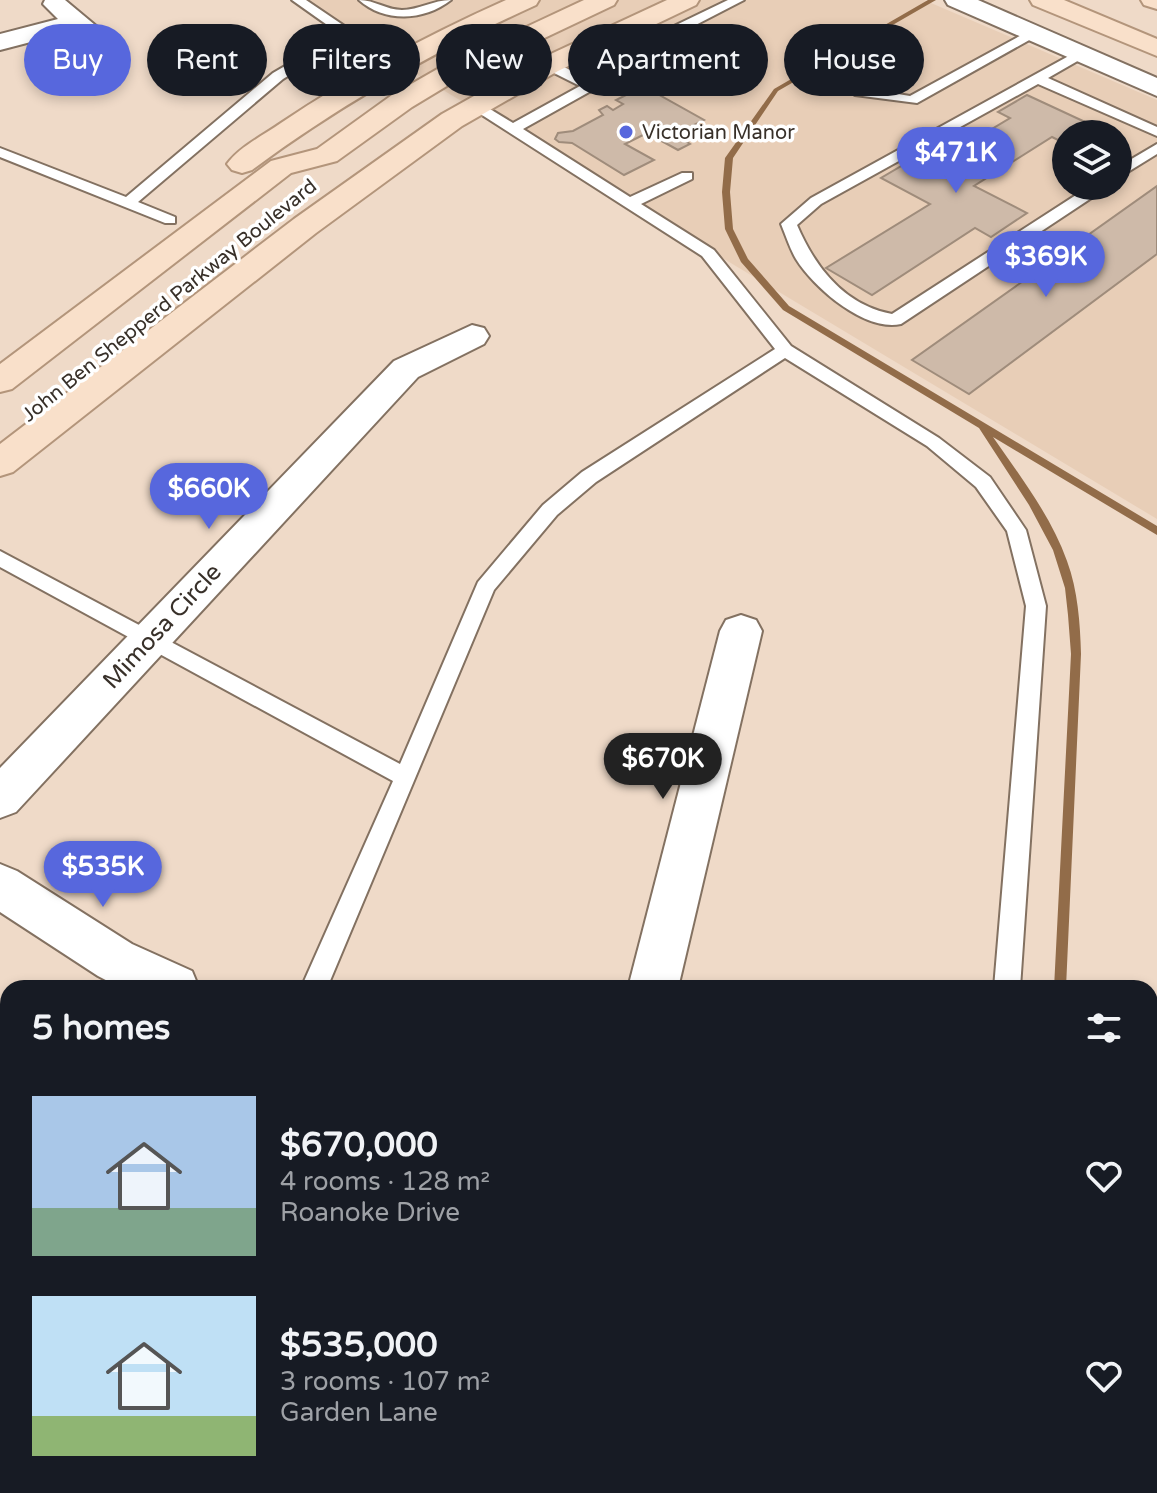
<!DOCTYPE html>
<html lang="en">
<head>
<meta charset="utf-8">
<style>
	:root { --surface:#171b24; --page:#242831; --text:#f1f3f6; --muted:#9ea1a6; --accent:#5767dd }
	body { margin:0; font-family:"Varela Round",sans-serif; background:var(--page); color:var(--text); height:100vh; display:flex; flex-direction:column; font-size:30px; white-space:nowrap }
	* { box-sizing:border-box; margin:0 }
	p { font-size:26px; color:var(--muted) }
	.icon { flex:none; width:44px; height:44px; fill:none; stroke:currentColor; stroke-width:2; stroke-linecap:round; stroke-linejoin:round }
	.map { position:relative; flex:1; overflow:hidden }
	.side { position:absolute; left:0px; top:980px; width:1158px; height:514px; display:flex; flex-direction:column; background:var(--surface); border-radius:24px 24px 0 0; box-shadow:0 4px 12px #0003 }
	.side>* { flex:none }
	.hud { position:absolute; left:24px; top:24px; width:1110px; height:72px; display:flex; gap:16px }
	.controls { position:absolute; left:1052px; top:120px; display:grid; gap:16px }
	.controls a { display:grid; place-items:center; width:80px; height:80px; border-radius:50%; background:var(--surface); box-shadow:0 4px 12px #0003; font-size:40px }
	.price { position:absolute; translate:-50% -68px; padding:0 18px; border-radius:28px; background:var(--accent); color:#fff; font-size:26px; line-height:52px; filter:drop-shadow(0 2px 4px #0008) }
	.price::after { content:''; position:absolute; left:50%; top:48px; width:24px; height:18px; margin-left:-12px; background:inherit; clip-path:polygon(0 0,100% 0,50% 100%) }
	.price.selected { background:#222; color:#fff }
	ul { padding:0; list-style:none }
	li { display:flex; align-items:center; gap:24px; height:200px; padding:0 32px }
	li span { display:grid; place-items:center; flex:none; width:224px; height:160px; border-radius:0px; color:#555 }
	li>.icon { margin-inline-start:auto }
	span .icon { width:96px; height:96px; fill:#fffc; stroke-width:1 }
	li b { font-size:34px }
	h2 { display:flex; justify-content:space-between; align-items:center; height:96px; padding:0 32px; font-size:34px }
	.tag { padding:0 28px; border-radius:36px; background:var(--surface); box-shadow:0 4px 12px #0003; font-size:28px; line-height:72px }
	.tag.selected { background:var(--accent); color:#fff }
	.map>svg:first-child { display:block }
	.built { fill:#e8ceb7; fill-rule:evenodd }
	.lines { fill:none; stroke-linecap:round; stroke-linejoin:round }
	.stream { fill:#926c49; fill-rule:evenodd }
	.building { fill:#cebaa9; stroke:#9f8c7b; stroke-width:2 }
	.service-casing { stroke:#837161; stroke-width:4 }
	.minor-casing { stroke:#837161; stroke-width:4 }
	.tertiary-casing { stroke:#837161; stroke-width:4 }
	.primary-casing { stroke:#b3957b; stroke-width:4 }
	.service { fill:#fff; fill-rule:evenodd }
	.minor { fill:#fff; fill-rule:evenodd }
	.tertiary { fill:#fff; fill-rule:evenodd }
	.primary { fill:#f9e0ca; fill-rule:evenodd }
	.poi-dot { fill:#5767dd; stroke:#fff; stroke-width:3 }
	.labels { text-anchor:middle; stroke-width:7; stroke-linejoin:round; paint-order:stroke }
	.far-poi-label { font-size:20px; fill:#383029; stroke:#fff; text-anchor:start }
	.far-street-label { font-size:20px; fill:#383029; stroke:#fff }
	.street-label { font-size:24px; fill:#383029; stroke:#fff }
</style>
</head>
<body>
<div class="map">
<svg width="1157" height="1493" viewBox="0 0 1157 1493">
	<rect width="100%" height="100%" fill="#efdac8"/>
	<path class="built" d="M293,0H924L1157,100V519ZM1066,134H1118V186H1066Z"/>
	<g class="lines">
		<g class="stream">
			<path d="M928,0H936L778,91L733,158L730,192L733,229L748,259L789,306L1157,526V535L993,437C1020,476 1051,516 1067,561C1078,591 1080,623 1081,654L1066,988H1054L1071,654L1068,615L1065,588L1053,550L1029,505L979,428L783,310L741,262L725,229L722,192L725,158L774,89Z"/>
			<rect x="1033" y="1486" width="16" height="7"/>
		</g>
	</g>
	<g class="building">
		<path d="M638,89L646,94L652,91L704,120L686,129L695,134L684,140L690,144L678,150L647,133L625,144L654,160L624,175L572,143L559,142L555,139L558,133L573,131L603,115L599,110L607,106L613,110L623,104L616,100Z"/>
		<path d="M1027,95L1111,134H1066V144L1052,137L974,186L1027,213L991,237L975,228L872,295L826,268L930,204L881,178L915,158L930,166L1010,118L998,112Z"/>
		<path d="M1157,186V254L969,394L912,360Z"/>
	</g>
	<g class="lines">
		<defs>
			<g id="service">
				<path d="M292,0H306L402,65L390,68L348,39L283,79L138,202L175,217V223H165L0,157V148L126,197L273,73L340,34Z"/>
				<path d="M359,0C375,0 386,10 402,10C419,10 433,0 451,0C424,21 385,23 359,0Z"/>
				<path d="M728,0H744L655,46L632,68L523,129L630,197L682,173H692V179L641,204L714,250L791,346L939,438L990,477L1026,530L1046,606L1020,988H994L1026,606L1007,531L976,487L927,446L785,358L596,482L557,515L494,590L327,988H301L393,781L0,567V551L400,764L478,582L543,505L582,472L775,349L702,256L468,106L480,103L513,123L580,86L544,68V62H554L590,80L622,62L645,40Z"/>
				<path d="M1029,31L1040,34L917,103L855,95L848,91L855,87L910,96Z"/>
				<path d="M1076,52L1088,55L1048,78L1157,127V136L1038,84L821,204L797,225C815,267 844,305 892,314L1090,186H1107L1105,189L901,324C865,332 814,288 796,259C790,249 786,236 781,224L811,198Z"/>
				<path d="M1157,144V154L1118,178V167Z"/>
				<rect x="960" y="1486" width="32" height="7"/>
			</g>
			<g id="minor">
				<path d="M45,0H65L125,50L121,56H103L73,31L0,50V34L58,19L43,4Z"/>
				<path d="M472,325L484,328L489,336L484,344L418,377L16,812L0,818V768L394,361Z"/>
				<path d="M741,615L756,620L762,631L678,988H628L720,631L726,620Z"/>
				<path d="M0,864L17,871L132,944L192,971L199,988H121L98,976L0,912Z"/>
				<path d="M371,1486H443L441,1493H368Z"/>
			</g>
			<path id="tertiary" d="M945,0H978L1157,78V96L948,5Z"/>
			<g id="primary">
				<path d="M506,0H539L536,5C435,51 341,104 252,170L242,173L232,170L227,164C239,147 264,135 281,123C352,75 428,35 506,0Z"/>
				<path d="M584,0H617L614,5L460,78L412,107L337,161L291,173L12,389L0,392V364L271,161L317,149L392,95L441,67Z"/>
				<path d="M667,0H699L696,5L558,71L462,126L316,233L13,472L0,476V444L294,219L442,114L540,59Z"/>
				<path d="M1030,0H1064L1157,39V56L1033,5Z"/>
				<path d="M1141,0H1157V9L1144,5Z"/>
			</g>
		</defs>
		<use href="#service" class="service-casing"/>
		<use href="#minor" class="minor-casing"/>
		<use href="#tertiary" class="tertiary-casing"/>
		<use href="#primary" class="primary-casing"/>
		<use href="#service" class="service"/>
		<use href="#minor" class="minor"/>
		<use href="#tertiary" class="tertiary"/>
		<use href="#primary" class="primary"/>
	</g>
	<circle class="poi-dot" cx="626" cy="132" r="8"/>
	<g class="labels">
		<g class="far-poi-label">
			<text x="642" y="139">Victorian Manor</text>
		</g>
		<g class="far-street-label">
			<text transform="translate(169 300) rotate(-39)" y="7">John Ben Shepperd Parkway Boulevard</text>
		</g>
		<g class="street-label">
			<text transform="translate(162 626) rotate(-47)" y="8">Mimosa Circle</text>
		</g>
	</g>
</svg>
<div class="controls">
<a><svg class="icon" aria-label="layers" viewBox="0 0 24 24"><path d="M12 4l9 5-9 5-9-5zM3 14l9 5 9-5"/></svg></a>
</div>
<b class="price" style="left:956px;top:195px">$471K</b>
<b class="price" style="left:1046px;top:299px">$369K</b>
<b class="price" style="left:209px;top:531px">$660K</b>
<b class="price selected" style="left:663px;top:801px">$670K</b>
<b class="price" style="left:103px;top:909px">$535K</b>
<div class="hud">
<a class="tag selected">Buy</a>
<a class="tag">Rent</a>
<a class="tag">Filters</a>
<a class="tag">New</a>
<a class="tag">Apartment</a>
<a class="tag">House</a>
</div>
<section class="side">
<h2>5 homes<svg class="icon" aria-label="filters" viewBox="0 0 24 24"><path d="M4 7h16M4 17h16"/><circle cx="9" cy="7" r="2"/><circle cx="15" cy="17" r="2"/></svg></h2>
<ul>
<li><span style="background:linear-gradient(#a9c7e8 70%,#7fa58c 0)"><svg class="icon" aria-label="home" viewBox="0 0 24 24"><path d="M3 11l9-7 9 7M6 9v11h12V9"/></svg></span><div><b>$670,000</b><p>4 rooms · 128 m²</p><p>Roanoke Drive</p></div><svg class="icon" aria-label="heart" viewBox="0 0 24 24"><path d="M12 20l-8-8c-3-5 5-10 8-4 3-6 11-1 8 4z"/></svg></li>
<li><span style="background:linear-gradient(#bfe0f5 75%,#8fb573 0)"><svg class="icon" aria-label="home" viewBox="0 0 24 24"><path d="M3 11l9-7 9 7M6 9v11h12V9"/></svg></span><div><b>$535,000</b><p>3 rooms · 107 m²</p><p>Garden Lane</p></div><svg class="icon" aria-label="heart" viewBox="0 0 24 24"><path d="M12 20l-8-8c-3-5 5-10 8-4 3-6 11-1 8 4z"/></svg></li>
</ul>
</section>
</div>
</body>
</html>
